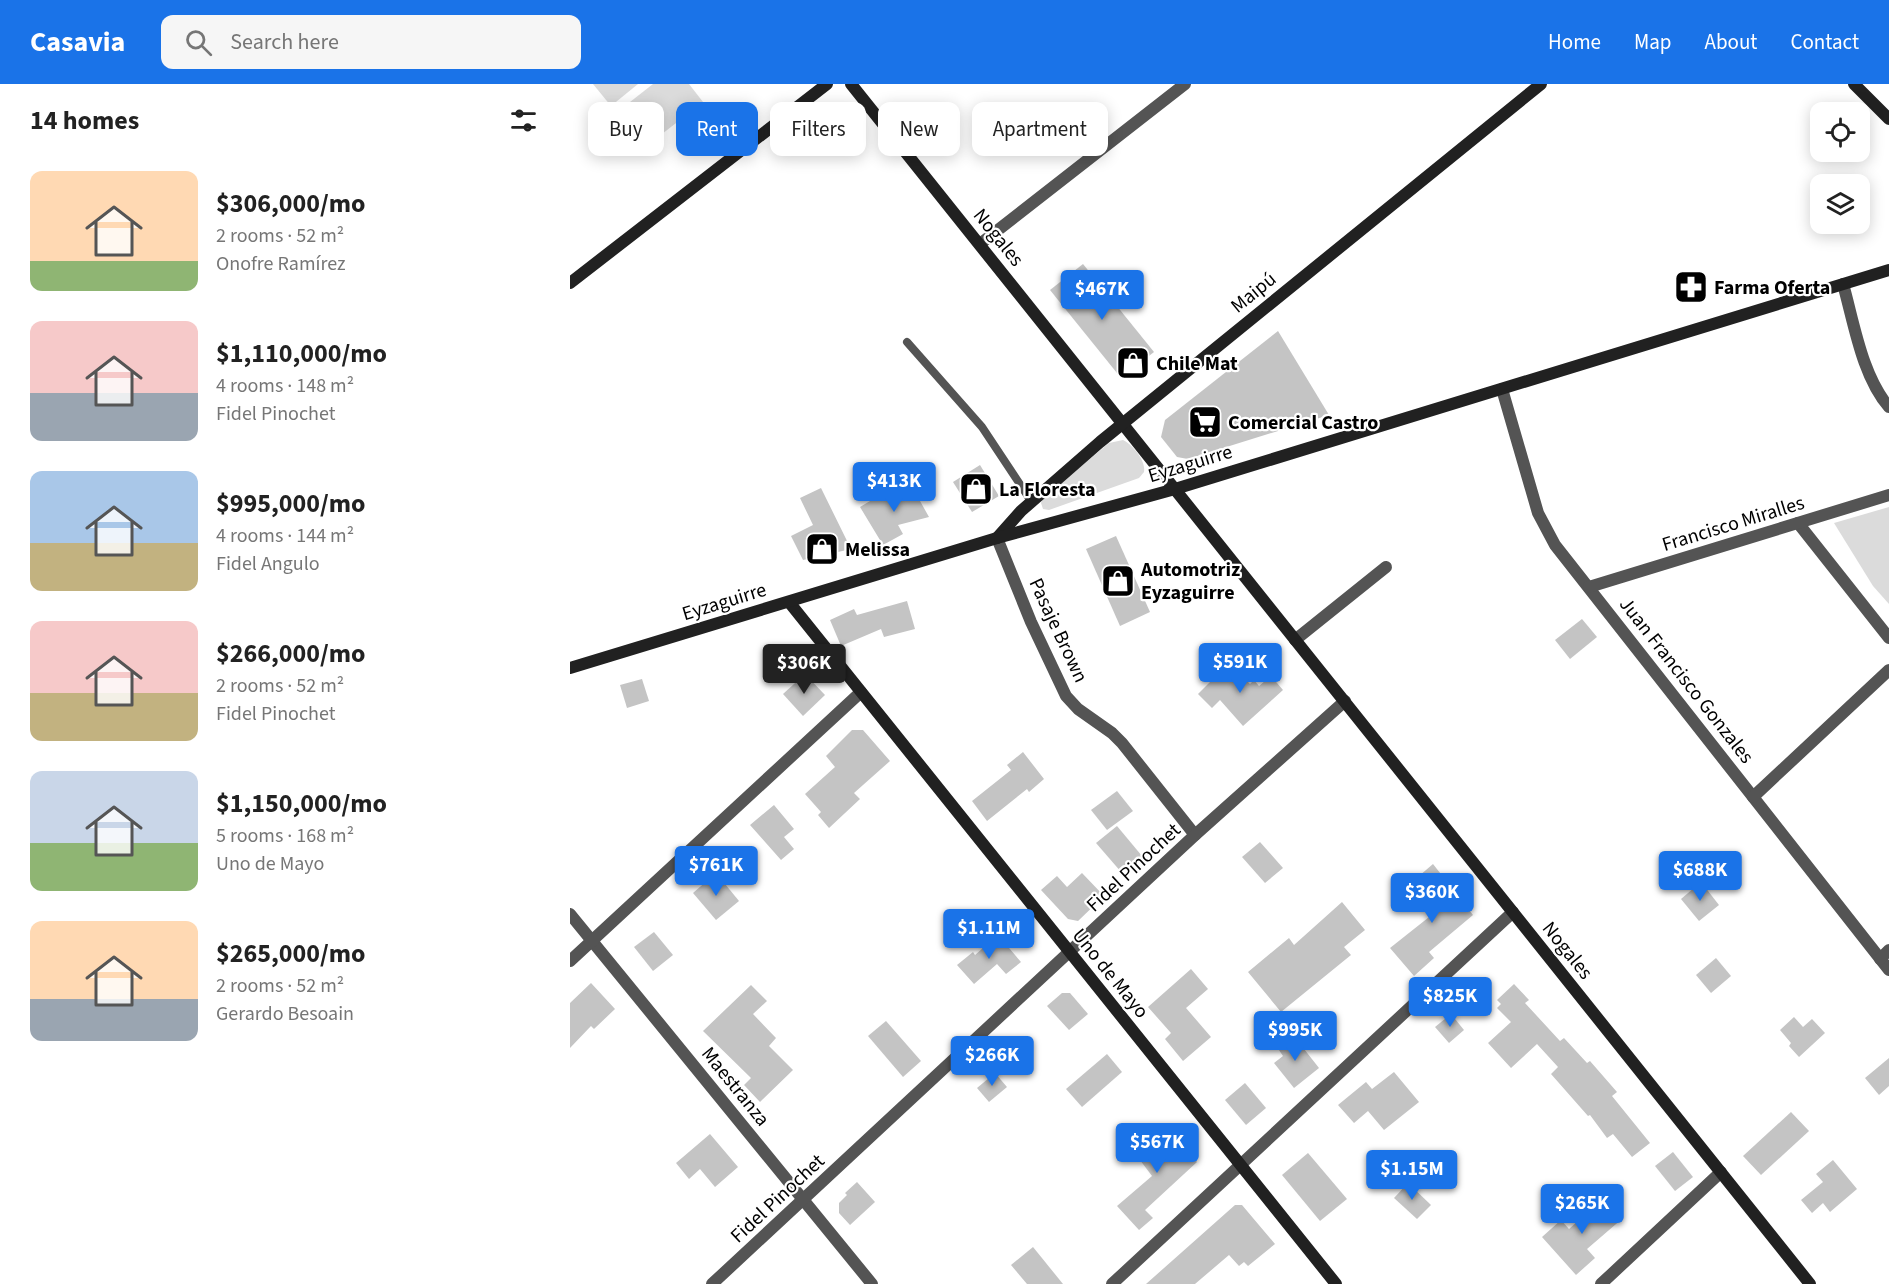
<!DOCTYPE html>
<html lang="en">
<head>
<meta charset="utf-8">
<style>
	:root { --surface:#fff; --page:#f6f6f6; --text:#222; --muted:#767676; --accent:#1a73e8 }
	body { margin:0; font-family:"Source Sans 3",sans-serif; background:var(--page); color:var(--text); height:100vh; display:flex; flex-direction:column; font-size:22px; white-space:nowrap }
	* { box-sizing:border-box; margin:0 }
	p { font-size:20px; color:var(--muted) }
	.icon { flex:none; width:33px; height:33px; fill:none; stroke:currentColor; stroke-width:2; stroke-linecap:round; stroke-linejoin:round }
	.map { position:relative; flex:1; overflow:hidden }
	.sheet { display:flex; flex-direction:column; background:var(--surface); width:570px }
	.sheet>* { flex:none }
	.top-card { position:absolute; left:18px; top:18px; width:570px; height:54px; display:flex; gap:12px }
	.controls { position:absolute; left:1240px; top:18px; display:grid; gap:12px }
	.controls a { display:grid; place-items:center; width:60px; height:60px; border-radius:12px; background:var(--surface); box-shadow:0 3px 15px #0003; font-size:30px }
	.price { position:absolute; translate:-50% -51px; padding:0 14px; border-radius:6px; background:var(--accent); color:#fff; font-size:20px; line-height:39px; filter:drop-shadow(0 2px 3px #0008) }
	.price::after { content:''; position:absolute; left:50%; top:36px; width:18px; height:14px; margin-left:-9px; background:inherit; clip-path:polygon(0 0,100% 0,50% 100%) }
	.price.selected { background:#222; color:#fff }
	ul { padding:0; list-style:none }
	li { display:flex; align-items:center; gap:18px; height:150px; padding:0 30px }
	li span { display:grid; place-items:center; flex:none; width:168px; height:120px; border-radius:12px; color:#555 }
	li>.icon { margin-inline-start:auto }
	span .icon { width:72px; height:72px; fill:#fffc; stroke-width:1 }
	li b { font-size:26px }
	h2 { display:flex; justify-content:space-between; align-items:center; height:72px; padding:0 30px; font-size:26px }
	.pill { padding:0 21px; border-radius:12px; background:var(--surface); box-shadow:0 3px 15px #0003; font-size:21px; line-height:54px }
	.pill.selected { background:var(--accent); color:#fff }
	header { display:flex; align-items:center; gap:36px; box-sizing:border-box; height:84px; padding:0 30px; background:var(--accent); color:#fff }
	header strong { font-size:28px }
	nav { display:flex; gap:33px; margin-inline-start:auto; font-size:21px }
	.search { width:420px; height:54px; background:var(--page); display:flex; align-items:center; gap:15px; box-sizing:border-box; padding:0 21px; border-radius:12px; color:var(--muted); font-size:22px }
	main { display:flex; flex:1; min-height:0 }
	.map>svg:first-child { display:block }
	.green { fill:#dbdbdb }
	.building { fill:#c4c4c4 }
	.lines { fill:none; stroke-linecap:round; stroke-linejoin:round }
	.lane { stroke:#545454; stroke-width:8 }
	.street { stroke:#545454; stroke-width:12 }
	.secondary { stroke:#212121; stroke-width:12 }
	.labels { text-anchor:middle; stroke-width:4.5; stroke-linejoin:round; paint-order:stroke }
	.street-label { font-size:20px; fill:#000; stroke:#fff }
	.poi-label { font-size:20px; font-weight:bold; fill:#000; stroke:#fff; text-anchor:start }
</style>
</head>
<body>
<header>
<strong>Casavia</strong>
<div class="search"><svg class="icon" aria-label="search" viewBox="0 0 24 24"><circle cx="10" cy="10" r="6"/><path d="M15 15l6 6"/></svg>Search here</div>
<nav><a>Home</a><a>Map</a><a>About</a><a>Contact</a></nav>
</header>
<main>
<section class="sheet">
<h2>14 homes<svg class="icon" aria-label="filters" viewBox="0 0 24 24"><path d="M4 7h16M4 17h16"/><circle cx="9" cy="7" r="2"/><circle cx="15" cy="17" r="2"/></svg></h2>
<ul>
<li><span style="background:linear-gradient(#ffd9b3 75%,#8fb573 0)"><svg class="icon" aria-label="home" viewBox="0 0 24 24"><path d="M3 11l9-7 9 7M6 9v11h12V9"/></svg></span><div><b>$306,000/mo</b><p>2 rooms · 52 m²</p><p>Onofre Ramírez</p></div></li>
<li><span style="background:linear-gradient(#f6c9c9 60%,#9aa5b1 0)"><svg class="icon" aria-label="home" viewBox="0 0 24 24"><path d="M3 11l9-7 9 7M6 9v11h12V9"/></svg></span><div><b>$1,110,000/mo</b><p>4 rooms · 148 m²</p><p>Fidel Pinochet</p></div></li>
<li><span style="background:linear-gradient(#a9c7e8 60%,#c2b280 0)"><svg class="icon" aria-label="home" viewBox="0 0 24 24"><path d="M3 11l9-7 9 7M6 9v11h12V9"/></svg></span><div><b>$995,000/mo</b><p>4 rooms · 144 m²</p><p>Fidel Angulo</p></div></li>
<li><span style="background:linear-gradient(#f6c9c9 60%,#c2b280 0)"><svg class="icon" aria-label="home" viewBox="0 0 24 24"><path d="M3 11l9-7 9 7M6 9v11h12V9"/></svg></span><div><b>$266,000/mo</b><p>2 rooms · 52 m²</p><p>Fidel Pinochet</p></div></li>
<li><span style="background:linear-gradient(#c9d6e8 60%,#8fb573 0)"><svg class="icon" aria-label="home" viewBox="0 0 24 24"><path d="M3 11l9-7 9 7M6 9v11h12V9"/></svg></span><div><b>$1,150,000/mo</b><p>5 rooms · 168 m²</p><p>Uno de Mayo</p></div></li>
<li><span style="background:linear-gradient(#ffd9b3 65%,#9aa5b1 0)"><svg class="icon" aria-label="home" viewBox="0 0 24 24"><path d="M3 11l9-7 9 7M6 9v11h12V9"/></svg></span><div><b>$265,000/mo</b><p>2 rooms · 52 m²</p><p>Gerardo Besoain</p></div></li>
</ul>
</section>
<div class="map">
<svg width="1319" height="1200" viewBox="0 0 1319 1200">
	<rect width="100%" height="100%" fill="#fff"/>
	<g class="green">
		<path d="M23,0H68L41,22Z"/>
		<path d="M83,0H119L133,18L74,64L46,29Z"/>
		<path d="M553,356C563,361 576,377 574,388L569,394L479,426L473,425L471,419L473,414L539,359Z"/>
		<path d="M1319,423V520L1303,502L1264,439Z"/>
	</g>
	<g class="building">
		<path d="M513,180L584,268L551,294L480,206Z"/>
		<path d="M708,247L759,331L618,375L607,373L591,353L595,336Z"/>
		<path d="M410,381L429,412L402,428L383,398Z"/>
		<path d="M341,401L359,433L328,441L333,450L313,461L290,423L310,411L311,414Z"/>
		<path d="M251,404L281,465L233,476L221,452L243,441L230,414Z"/>
		<path d="M546,452L580,528L550,542L516,465Z"/>
		<path d="M337,517L345,545L314,553L311,545L271,562L260,536L284,525L287,531Z"/>
		<path d="M1012,535L1027,553L1000,575L985,556Z"/>
		<path d="M659,579L680,600L684,596L689,602L701,592L713,606L673,642L650,616L642,624L628,610Z"/>
		<path d="M235,590L255,611L233,632L213,610Z"/>
		<path d="M72,595L79,617L57,624L50,601Z"/>
		<path d="M282,646H293L320,677L284,709L290,715L259,744L248,731L251,728L235,710L265,683L256,672Z"/>
		<path d="M453,668L474,695L459,708L457,705L417,737L402,717L441,686L437,681Z"/>
		<path d="M547,707L563,727L537,746L521,726Z"/>
		<path d="M204,721L224,745L214,753L224,765L211,776L180,741Z"/>
		<path d="M547,742L572,772L552,789L526,759Z"/>
		<path d="M690,758L713,784L695,799L672,773Z"/>
		<path d="M863,780L903,831L859,868L864,874L844,892L820,864L873,822L849,792Z"/>
		<path d="M146,789L169,817L146,836L123,809Z"/>
		<path d="M512,789L534,812L508,837L498,835L471,806L487,792L497,803Z"/>
		<path d="M1131,798L1149,821L1129,837L1111,815Z"/>
		<path d="M772,818L795,846L774,863L781,871L711,928L678,888L719,854L724,861Z"/>
		<path d="M84,848L103,871L83,887L64,863Z"/>
		<path d="M428,851L451,878L436,890L427,880L404,900L387,881L403,868L405,871Z"/>
		<path d="M1146,874L1161,892L1141,909L1126,891Z"/>
		<path d="M621,885L638,905L616,924L641,953L613,977L595,955L601,949L578,923Z"/>
		<path d="M21,899L45,925L24,945L21,942L0,964V919Z"/>
		<path d="M944,900L959,916L955,919L990,957L994,954L1017,979L1020,977L1047,1008L1042,1012L1080,1059L1062,1073L1043,1050L1037,1054L1020,1031L1018,1032L981,990L988,983L967,960L941,984L918,959L941,938L927,924L931,920L927,916Z"/>
		<path d="M181,901L197,917L183,930L206,954L199,962L223,986L190,1018L174,1001L181,994L133,947Z"/>
		<path d="M492,909H500L518,930L499,946L477,922Z"/>
		<path d="M881,930L894,946L879,959L865,943Z"/>
		<path d="M1224,933L1233,943L1242,935L1255,949L1229,973L1219,962L1221,959L1210,946Z"/>
		<path d="M316,937L351,977L333,993L298,952Z"/>
		<path d="M723,951L749,984L724,1004L704,979L713,972L707,963Z"/>
		<path d="M537,970L552,988L512,1023L496,1005Z"/>
		<path d="M1319,974V1002L1309,1011L1295,994Z"/>
		<path d="M824,988L849,1018L814,1046L798,1027L784,1039L768,1021L796,998L802,1005Z"/>
		<path d="M425,989L437,1003L419,1018L407,1004Z"/>
		<path d="M675,999L696,1024L676,1041L655,1016Z"/>
		<path d="M1221,1028L1239,1047L1191,1091L1173,1072Z"/>
		<path d="M594,1042L627,1078L575,1126L583,1134L569,1146L547,1122L582,1092L564,1068Z"/>
		<path d="M140,1050L168,1083L145,1103L130,1085L119,1095L106,1079Z"/>
		<path d="M1103,1068L1123,1093L1105,1107L1085,1082Z"/>
		<path d="M738,1069L777,1115L750,1137L712,1091Z"/>
		<path d="M1263,1076L1287,1105L1260,1128L1253,1119L1242,1129L1231,1116L1253,1098L1246,1090Z"/>
		<path d="M287,1098L305,1118L280,1141L269,1129V1119L277,1111L275,1109Z"/>
		<path d="M838,1099L861,1121L847,1135L824,1114Z"/>
		<path d="M1035,1113L1053,1134L1017,1165L1025,1174L1006,1191L972,1153L991,1136L999,1145Z"/>
		<path d="M665,1121H672L705,1160L678,1182L674,1178L669,1182L659,1171L625,1200H576Z"/>
		<path d="M463,1163L493,1200H457L441,1181Z"/>
	</g>
	<g class="lines">
		<path class="lane" d="M337,258L412,343L461,417"/>
		<g class="street">
			<path d="M410,160L615,0"/>
			<path d="M1273,200C1284,239 1292,292 1319,323"/>
			<path d="M932,305L968,429L985,461L1319,886"/>
			<path d="M1228,439L1319,554"/>
			<path d="M427,454L461,538L496,612L508,625L542,649L552,659L625,751"/>
			<path d="M1019,503L1319,411"/>
			<path d="M725,556L816,483"/>
			<path d="M1183,713L1319,586"/>
			<path d="M0,830L302,1200"/>
			<path d="M1310,875L1319,866"/>
			<path d="M0,877L291,608"/>
			<path d="M142,1200L625,751L775,617"/>
			<path d="M542,1200L943,828"/>
			<path d="M1031,1200L1151,1088"/>
		</g>
		<g class="secondary">
			<path d="M281,0L1240,1200"/>
			<path d="M1284,0L1319,35"/>
			<path d="M0,199L257,0"/>
			<path d="M427,454L451,427L530,358L971,0"/>
			<path d="M219,518L766,1200"/>
			<path d="M0,584L427,454L605,405L1319,186"/>
		</g>
	</g>
	<defs>
		<symbol id="pharmacy-square" viewBox="-11 -11 22 22"><rect x="-9" y="-9" width="18" height="18" rx="4" fill="#000" stroke="#fff"/><path d="M-2-6h4v4h4v4h-4v4h-4v-4h-4v-4h4Z" fill="#fff"/></symbol>
		<symbol id="shop-square" viewBox="-11 -11 22 22"><rect x="-9" y="-9" width="18" height="18" rx="4" fill="#000" stroke="#fff"/><path d="M-5-2.5h2.3a2.7 3.5 0 0 1 5.4 0H5L5.5 6h-11ZM-1.5-2.5h3a1.5 2.3 0 0 0-3 0Z" fill="#fff"/></symbol>
		<symbol id="supermarket-square" viewBox="-11 -11 22 22"><rect x="-9" y="-9" width="18" height="18" rx="4" fill="#000" stroke="#fff"/><path d="M-6-5.5h2.5l.6 2H6L4.5 2H-2.5L-4.4-4H-6ZM-1.5 3.2a1.3 1.3 0 1 0 .1 0ZM3 3.2a1.3 1.3 0 1 0 .1 0Z" fill="#fff"/></symbol>
	</defs>
	<g fill-rule="evenodd">
		<use href="#pharmacy-square" x="1102" y="184" width="38" height="38"/>
		<use href="#shop-square" x="544" y="260" width="38" height="38"/>
		<use href="#supermarket-square" x="616" y="319" width="38" height="38"/>
		<use href="#shop-square" x="387" y="386" width="38" height="38"/>
		<use href="#shop-square" x="233" y="446" width="38" height="38"/>
		<use href="#shop-square" x="529" y="478" width="38" height="38"/>
	</g>
	<g class="labels">
		<g class="street-label">
			<text transform="translate(429 153) rotate(51)" y="7">Nogales</text>
			<text transform="translate(683 208) rotate(-39)" y="7">Maipú</text>
			<text transform="translate(620 379) rotate(-17)" y="7">Eyzaguirre</text>
			<text transform="translate(1163 439) rotate(-17)" y="7">Francisco Miralles</text>
			<text transform="translate(154 517) rotate(-17)" y="7">Eyzaguirre</text>
			<text transform="translate(489 546) rotate(65)" y="7">Pasaje Brown</text>
			<text transform="translate(1117 596) rotate(52)" y="7">Juan Francisco Gonzales</text>
			<text transform="translate(563 783) rotate(-43)" y="7">Fidel Pinochet</text>
			<text transform="translate(998 866) rotate(51)" y="7">Nogales</text>
			<text transform="translate(541 889) rotate(51)" y="7">Uno de Mayo</text>
			<text transform="translate(166 1002) rotate(51)" y="7">Maestranza</text>
			<text transform="translate(207 1114) rotate(-43)" y="7">Fidel Pinochet</text>
		</g>
		<g class="poi-label">
			<text x="1144" y="210">Farma Oferta</text>
			<text x="586" y="286">Chile Mat</text>
			<text x="658" y="345">Comercial Castro</text>
			<text x="429" y="412">La Floresta</text>
			<text x="275" y="472">Melissa</text>
			<text x="571" y="492">Automotriz<tspan x="571" dy="23">Eyzaguirre</tspan></text>
		</g>
	</g>
</svg>
<div class="controls">
<a><svg class="icon" aria-label="locate" viewBox="0 0 24 24"><circle cx="12" cy="12" r="6"/><path d="M12 2v4M12 18v4M2 12h4M18 12h4"/></svg></a>
<a><svg class="icon" aria-label="layers" viewBox="0 0 24 24"><path d="M12 4l9 5-9 5-9-5zM3 14l9 5 9-5"/></svg></a>
</div>
<b class="price" style="left:532px;top:237px">$467K</b>
<b class="price" style="left:324px;top:429px">$413K</b>
<b class="price" style="left:670px;top:610px">$591K</b>
<b class="price selected" style="left:234px;top:611px">$306K</b>
<b class="price" style="left:146px;top:813px">$761K</b>
<b class="price" style="left:1130px;top:818px">$688K</b>
<b class="price" style="left:862px;top:840px">$360K</b>
<b class="price" style="left:419px;top:876px">$1.11M</b>
<b class="price" style="left:880px;top:944px">$825K</b>
<b class="price" style="left:725px;top:978px">$995K</b>
<b class="price" style="left:422px;top:1003px">$266K</b>
<b class="price" style="left:587px;top:1090px">$567K</b>
<b class="price" style="left:842px;top:1117px">$1.15M</b>
<b class="price" style="left:1012px;top:1151px">$265K</b>
<div class="top-card">
<a class="pill">Buy</a>
<a class="pill selected">Rent</a>
<a class="pill">Filters</a>
<a class="pill">New</a>
<a class="pill">Apartment</a>
</div>
</div>
</main>
</body>
</html>
